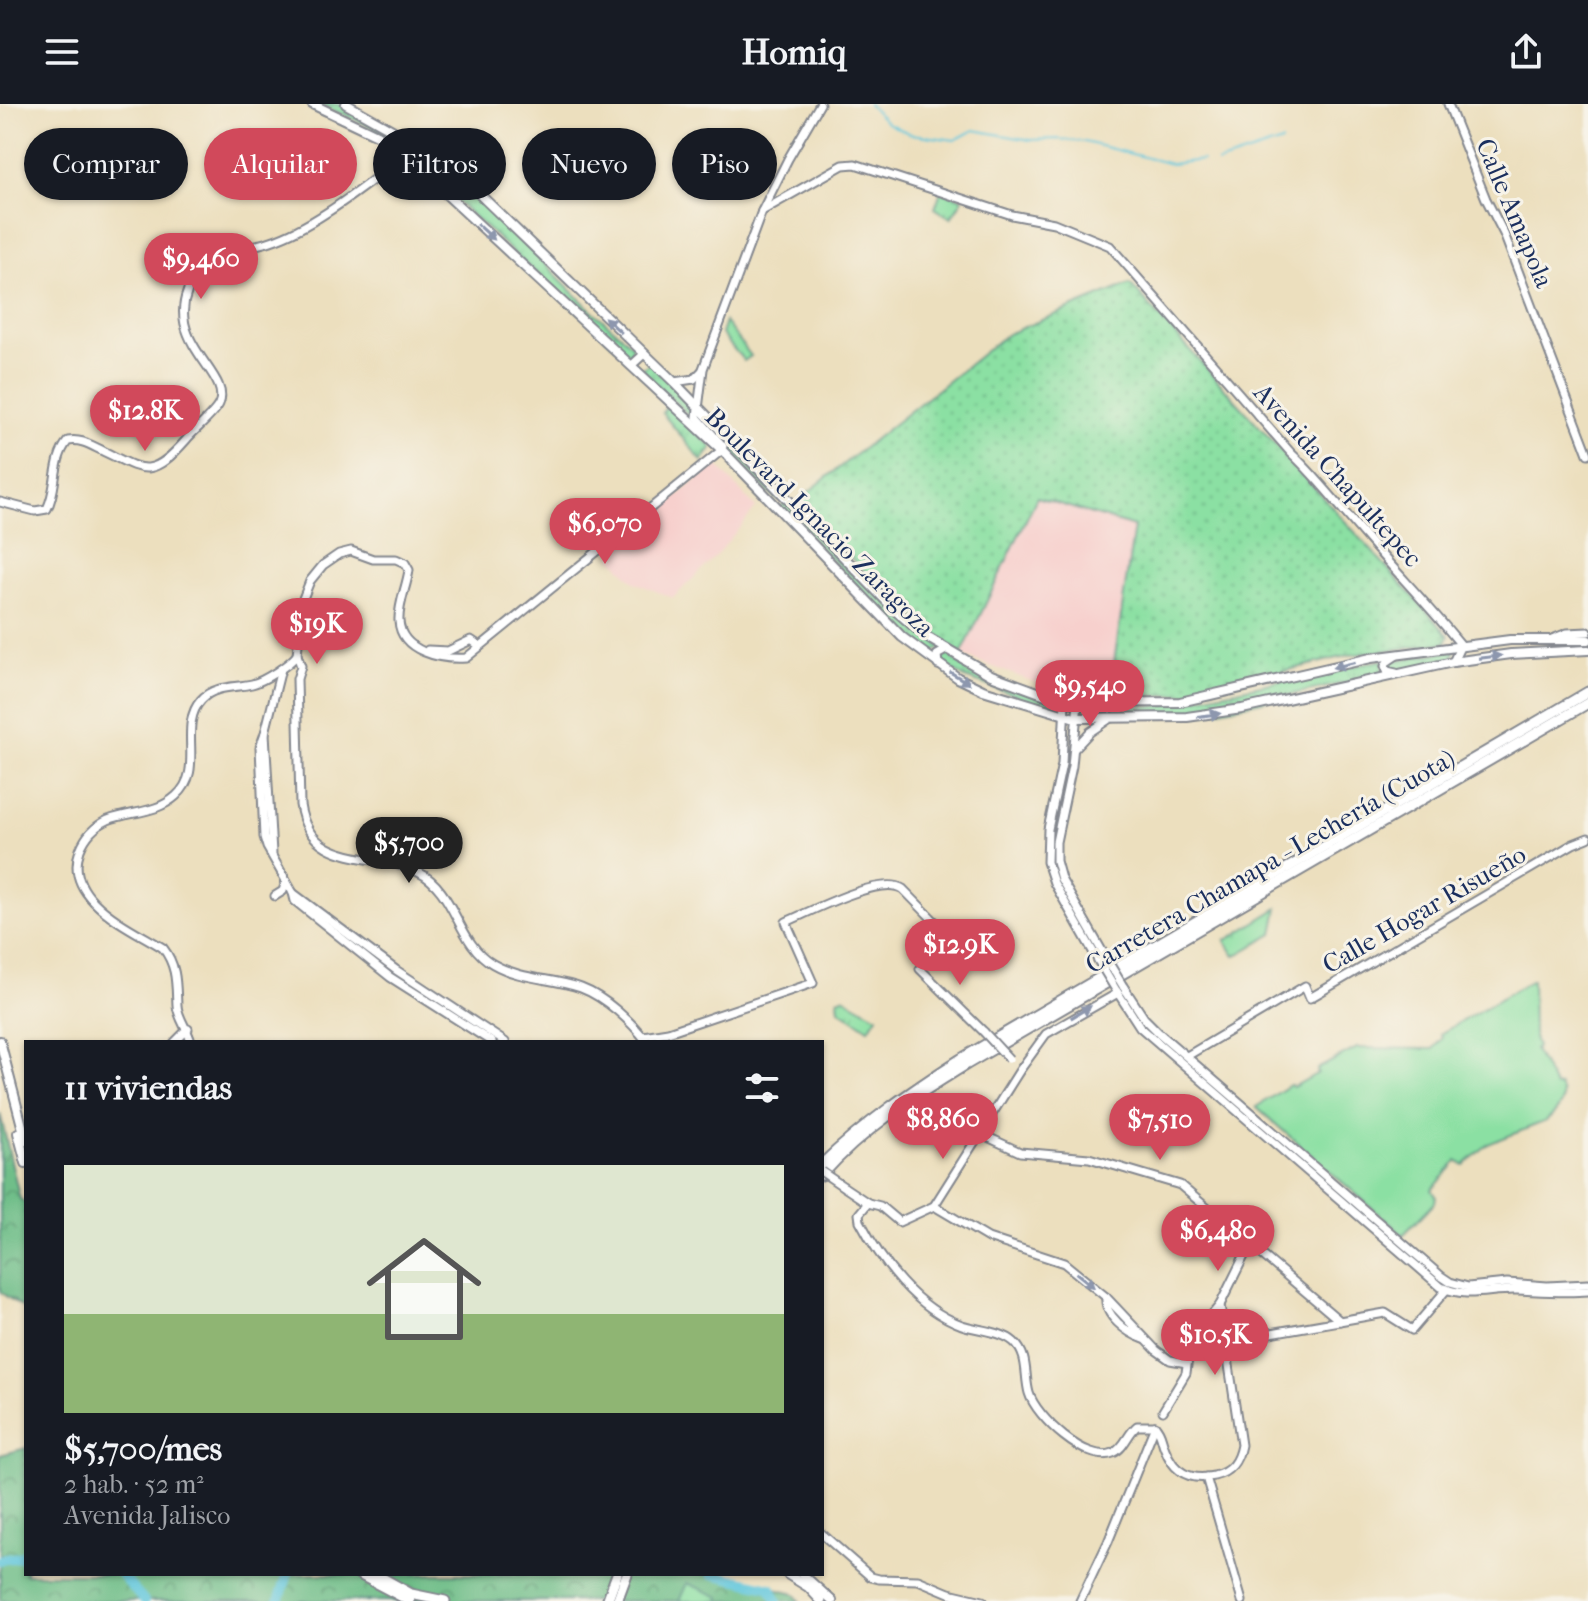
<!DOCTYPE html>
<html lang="es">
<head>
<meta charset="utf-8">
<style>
	:root { --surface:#171b24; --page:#20242c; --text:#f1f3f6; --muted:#9ea1a6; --line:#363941; --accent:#d1495b }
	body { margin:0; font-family:"IM FELL French Canon",serif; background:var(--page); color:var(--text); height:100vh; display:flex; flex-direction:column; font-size:30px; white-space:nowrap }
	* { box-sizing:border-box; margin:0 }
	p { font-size:26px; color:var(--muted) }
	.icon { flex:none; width:44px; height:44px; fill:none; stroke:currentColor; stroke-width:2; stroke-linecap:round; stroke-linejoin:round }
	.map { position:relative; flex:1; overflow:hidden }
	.details { position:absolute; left:24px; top:936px; width:800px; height:536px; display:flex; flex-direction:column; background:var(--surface); border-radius:0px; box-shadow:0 2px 6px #0004 }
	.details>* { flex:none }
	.guide { position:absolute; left:24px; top:24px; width:800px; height:72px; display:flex; gap:16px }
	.price { position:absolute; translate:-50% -68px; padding:0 18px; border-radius:28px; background:var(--accent); color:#fff; font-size:26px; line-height:52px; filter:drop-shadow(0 2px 4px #0008) }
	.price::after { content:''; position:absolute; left:50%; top:48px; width:24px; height:18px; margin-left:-12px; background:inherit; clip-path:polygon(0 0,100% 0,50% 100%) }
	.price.selected { background:#222; color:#fff }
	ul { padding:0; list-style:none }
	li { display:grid; align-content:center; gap:16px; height:424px; padding:0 40px }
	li+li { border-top:2px solid var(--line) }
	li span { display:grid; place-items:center; height:248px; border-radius:0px; color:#555 }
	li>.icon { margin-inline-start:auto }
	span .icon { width:144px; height:144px; fill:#fffc; stroke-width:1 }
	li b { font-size:34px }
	h2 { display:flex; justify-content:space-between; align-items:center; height:96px; padding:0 40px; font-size:34px }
	.tag { padding:0 28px; border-radius:36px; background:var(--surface); box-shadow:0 2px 6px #0004; font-size:28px; line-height:72px }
	.tag.selected { background:var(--accent); color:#fff }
	header { display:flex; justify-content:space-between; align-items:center; height:104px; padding:0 40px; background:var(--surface); font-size:36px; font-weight:700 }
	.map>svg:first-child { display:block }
	.built { fill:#f7d0cd }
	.grass { fill:url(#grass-dots); stroke:#538880; stroke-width:2 }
	.forest { fill:url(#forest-crowns); stroke:#467674; stroke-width:2 }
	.park { fill:url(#park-tufts); stroke:#538880; stroke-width:2 }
	.garden { fill:#8be0a3; stroke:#538880; stroke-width:2 }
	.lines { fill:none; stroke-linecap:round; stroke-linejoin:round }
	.stream { stroke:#5fc6dc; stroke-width:2 }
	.river { stroke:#5fc6dc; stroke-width:10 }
	.secondary-casing { stroke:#84878e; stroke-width:11 }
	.primary-casing { stroke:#84878e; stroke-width:12 }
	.highway-casing { stroke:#84878e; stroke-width:13 }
	.secondary { stroke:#fff; stroke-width:7 }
	.primary { stroke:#fff; stroke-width:8 }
	.highway { stroke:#fff; stroke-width:9 }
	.secondary-bridge-casing { stroke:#84878e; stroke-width:11; stroke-linecap:butt }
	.secondary-bridge { stroke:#fff; stroke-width:7 }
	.oneway { fill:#8d97ae }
	.labels { text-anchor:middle; stroke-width:6; stroke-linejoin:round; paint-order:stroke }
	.street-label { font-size:26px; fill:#1b2f5e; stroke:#f7f3e8 }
</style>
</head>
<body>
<header><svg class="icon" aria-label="menu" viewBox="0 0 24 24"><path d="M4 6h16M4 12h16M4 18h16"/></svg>Homiq<svg class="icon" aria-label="share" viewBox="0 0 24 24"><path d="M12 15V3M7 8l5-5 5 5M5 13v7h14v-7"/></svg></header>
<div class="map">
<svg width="1588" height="1497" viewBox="0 0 1588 1497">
	<defs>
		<pattern id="grass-dots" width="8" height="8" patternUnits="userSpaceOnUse" patternTransform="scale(2)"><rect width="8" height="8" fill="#8be0a3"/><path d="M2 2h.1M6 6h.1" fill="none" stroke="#77c08f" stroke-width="1.8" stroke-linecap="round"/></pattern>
		<pattern id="forest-crowns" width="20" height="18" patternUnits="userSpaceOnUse" patternTransform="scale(2)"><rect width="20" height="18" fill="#70be89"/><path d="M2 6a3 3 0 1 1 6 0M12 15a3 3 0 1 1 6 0" fill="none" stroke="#5b9b73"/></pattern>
		<pattern id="park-tufts" width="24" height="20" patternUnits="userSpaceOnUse" patternTransform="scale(2)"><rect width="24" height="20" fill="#8be0a3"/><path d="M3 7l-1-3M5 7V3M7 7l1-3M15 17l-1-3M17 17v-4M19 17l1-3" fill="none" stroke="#77c08f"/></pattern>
	</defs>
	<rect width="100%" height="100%" fill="#f7f3e8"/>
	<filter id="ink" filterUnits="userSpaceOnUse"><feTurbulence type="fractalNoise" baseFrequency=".0125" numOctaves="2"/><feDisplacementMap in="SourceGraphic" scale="16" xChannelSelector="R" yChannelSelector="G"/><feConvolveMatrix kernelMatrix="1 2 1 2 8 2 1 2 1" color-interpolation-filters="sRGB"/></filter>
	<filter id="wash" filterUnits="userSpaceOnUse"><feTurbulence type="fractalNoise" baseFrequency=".006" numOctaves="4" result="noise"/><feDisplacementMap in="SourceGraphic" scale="32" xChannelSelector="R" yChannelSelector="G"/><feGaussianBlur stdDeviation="1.8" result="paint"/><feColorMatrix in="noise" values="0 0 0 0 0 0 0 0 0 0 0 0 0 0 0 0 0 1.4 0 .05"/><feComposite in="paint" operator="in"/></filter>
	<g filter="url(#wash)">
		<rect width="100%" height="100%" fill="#ecdfbe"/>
		<g class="built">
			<path d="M716,360L756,404L717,451L673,494L634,478L611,453L650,415Z"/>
			<path d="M1037,393L1135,423L1109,593L1078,592L1061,588L961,551Z"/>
		</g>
		<path class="grass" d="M1130,180L1449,532L1445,539L1350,551L1190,590L1109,593L1134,423L1037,393L961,551L859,462L797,397L1007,230Z"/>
		<g class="forest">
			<path d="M0,1009L20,1095L26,1099V1206L0,1188Z"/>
			<path d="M26,1344V1470H712L795,1490L800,1497H0V1351Z"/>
		</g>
		<g class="park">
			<path d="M319,0H338L389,28L416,48L430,52L458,73L588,203L632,241L630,250H624L389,35L374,24Z"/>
			<path d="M941,87L963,95L951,114L935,104Z"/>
			<path d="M725,218L751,252L744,257L721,230Z"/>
			<path d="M650,259L696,304L694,316L641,265Z"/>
			<path d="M668,301L712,343L702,357L662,309Z"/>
			<path d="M701,308L785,395L777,396C750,371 728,344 702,318L699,312Z"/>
			<path d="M789,398L837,451L942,544L936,546L933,554L910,536L780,402Z"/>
			<path d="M1455,546L1452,556L1396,568L1390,562L1392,557Z"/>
			<path d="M943,547L968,566L1058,599L1057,605L965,574L938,556Z"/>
			<path d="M1383,556L1382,565L1386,570L1198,611H1081L1082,602H1158Z"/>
			<path d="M1278,804L1273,830L1235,852L1225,837Z"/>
			<path d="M843,893L877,912L869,925L839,905L838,895Z"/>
		</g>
		<g class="garden">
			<path d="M1532,876L1533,930L1537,943L1534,946L1555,983L1559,982C1567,996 1558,1008 1546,1017L1488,1040L1464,1061L1457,1057L1432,1086L1436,1092L1435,1098L1403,1131L1256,1003L1290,981L1293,983L1318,969L1317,965L1357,944L1433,945L1442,934L1440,930Z"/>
			<path d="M687,1479L720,1493L719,1497H679Z"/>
		</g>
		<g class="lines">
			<g class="stream">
				<path d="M868,0L887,19L911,30L955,36L974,26L1030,36L1059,35L1085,38L1171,60L1203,56"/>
				<path d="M1217,59L1282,38"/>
			</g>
			<g class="river">
				<path d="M0,1456L19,1453L26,1449"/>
				<path d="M121,1470L144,1497"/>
				<path d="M712,1470L771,1484L777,1497"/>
				<path d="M279,1497L288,1470"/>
			</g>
		</g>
	</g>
	<g filter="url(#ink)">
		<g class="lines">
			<defs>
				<g id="secondary">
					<path d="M1448,0L1486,95L1504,130L1588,350"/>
					<path d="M762,107L843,61L855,60L1012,111L1054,119L1110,142L1291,349C1319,375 1341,405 1366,433C1397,469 1431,504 1461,541L1453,558"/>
					<path d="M632,261L644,250"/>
					<path d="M674,278L694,275L702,267"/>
					<path d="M723,342L697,313L703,265L762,107L788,55L820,0"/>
					<path d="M0,398L35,407L47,405C58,384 52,356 68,337C79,335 87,339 97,344C143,366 149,378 186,336C194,326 214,311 219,300C234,268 150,232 199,167C216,145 248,145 271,137C315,123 368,79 405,52"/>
					<path d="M1552,535L1567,529L1588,528"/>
					<path d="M428,546L448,547L471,536L480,542"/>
					<path d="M938,561L937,551L946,546"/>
					<path d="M1396,569L1387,567L1385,562L1388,557L1397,551"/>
					<path d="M1065,598L1062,660L1048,725L1047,758L1054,779L1099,858"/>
					<path d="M1078,599L1072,662L1056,738V757L1061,775L1106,854"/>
					<path d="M265,629L260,643L264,733L267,743L293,789L295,797L390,873L492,938"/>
					<path d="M1075,644L1090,628L1109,615"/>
					<path d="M272,749L265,629L281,565"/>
					<path d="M293,789L396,866L505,938"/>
					<path d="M275,792L283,787L286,777"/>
					<path d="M1123,882L1144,914L1159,929L1441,1172L1450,1178L1468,1183L1507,1179L1547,1182L1588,1180"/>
					<path d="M1116,886L1140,923L1441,1183C1467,1195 1490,1185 1517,1186C1541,1187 1564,1189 1588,1187"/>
					<path d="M643,932L668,928L813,879L786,818C810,808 881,770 903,785L952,835L920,865L984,928"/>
					<path d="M175,938L188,925"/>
					<path d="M191,938C188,926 177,912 177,901C176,879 177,862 163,844C130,823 62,795 80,746C85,733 95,722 108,716C131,707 156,710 176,692C206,666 177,623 201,596C214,581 235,584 252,580C264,577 289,561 297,551"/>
					<path d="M647,938C632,918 605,893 581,884C553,874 521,876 493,860C457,840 456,786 418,768C376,747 310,766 300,701L297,575L301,562L297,551L302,497L310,477L323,461L339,450L351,447L373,455H396L405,459L409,466C407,482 398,500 399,517C401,548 442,556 466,554L722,346"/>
					<path d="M1187,952L1305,882L1310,894L1573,740L1588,734"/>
					<path d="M981,1030L1020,1048L1089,1054L1180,1081L1340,1217"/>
					<path d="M844,1083L868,1099L880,1102L899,1118L934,1102L1020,966L1046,930L1118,889"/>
					<path d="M868,1099L859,1110L860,1117C882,1159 916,1204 962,1221C977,1226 1002,1227 1014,1238C1029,1252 1024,1271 1029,1289C1036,1313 1087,1360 1113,1349C1124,1345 1128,1329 1137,1322H1155"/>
					<path d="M934,1102L988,1134L1064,1159L1106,1193L1156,1246L1170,1256L1187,1259"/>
					<path d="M1106,1193C1104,1212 1127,1229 1144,1235"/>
					<path d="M1225,1237L1385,1209L1412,1226L1447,1185"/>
					<path d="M1189,1254L1194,1250L1209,1219"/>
					<path d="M1163,1307L1186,1269L1189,1246L1204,1220L1220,1201L1250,1140"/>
					<path d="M1155,1322C1162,1329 1161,1336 1165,1345C1174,1369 1190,1377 1214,1372C1231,1368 1238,1357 1241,1341L1220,1201"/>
					<path d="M1206,1373L1242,1497"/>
					<path d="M822,1430L871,1473L879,1475L918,1476L949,1489L983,1497"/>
					<path d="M1080,1497L1108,1438L1155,1322"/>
				</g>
				<g id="primary">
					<path d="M312,0L379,32L405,52L722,346L902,533L958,574L983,586L1075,614L1187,613L1242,605L1453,558L1511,550L1588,546"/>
					<path d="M346,0L401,31L473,84L674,278L897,508L925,532L991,571L1065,598L1078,599L1180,598L1371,554L1510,536H1588"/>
					<path d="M0,937L26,1037"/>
					<path d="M18,1029L26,1059"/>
					<path d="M787,1470L808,1483L821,1497"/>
					<path d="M802,1470L832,1497"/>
				</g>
				<g id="highway">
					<path d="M822,1060C865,1019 911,987 961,955L1588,588"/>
					<path d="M822,1071C862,1025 915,992 967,960L1588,599"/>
					<path d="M359,1470L410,1497"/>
					<path d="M375,1470L411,1490L445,1497"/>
					<path d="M607,1497L617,1470"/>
					<path d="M617,1497L627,1470"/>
				</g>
			</defs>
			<use href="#secondary" class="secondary-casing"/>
			<use href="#primary" class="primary-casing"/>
			<use href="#highway" class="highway-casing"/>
			<use href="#secondary" class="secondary"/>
			<use href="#primary" class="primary"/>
			<use href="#highway" class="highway"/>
			<defs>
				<g id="secondary-bridge">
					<path d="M1106,854L1123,882"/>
					<path d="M1099,858L1116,886"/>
					<path d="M984,928L1009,955"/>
					<path d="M822,1068L844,1083"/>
				</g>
			</defs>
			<use href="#secondary-bridge" class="secondary-bridge-casing"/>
			<use href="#secondary-bridge" class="secondary-bridge"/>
		</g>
		<defs><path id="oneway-solid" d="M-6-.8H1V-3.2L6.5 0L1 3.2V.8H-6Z" transform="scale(2)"/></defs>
		<g class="oneway">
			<use href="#oneway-solid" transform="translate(486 128) rotate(43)"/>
			<use href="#oneway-solid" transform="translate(613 221) rotate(-137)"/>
			<use href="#oneway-solid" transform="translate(1490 553) rotate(-7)"/>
			<use href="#oneway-solid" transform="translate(1344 561) rotate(167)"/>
			<use href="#oneway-solid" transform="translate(960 574) rotate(31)"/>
			<use href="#oneway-solid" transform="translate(1209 611) rotate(-8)"/>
			<use href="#oneway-solid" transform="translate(1081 908) rotate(-31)"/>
			<use href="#oneway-solid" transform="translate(1085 1176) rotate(39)"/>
		</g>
	</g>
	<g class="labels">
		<g class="street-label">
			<text transform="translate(1515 109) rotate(67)" y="9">Calle Amapola</text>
			<text transform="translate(1338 371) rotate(48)" y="9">Avenida Chapultepec</text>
			<text transform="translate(820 418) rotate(45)" y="9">Boulevard Ignacio Zaragoza</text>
			<text transform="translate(1270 757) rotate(-30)" y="9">Carretera Chamapa - Lechería (Cuota)</text>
			<text transform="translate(1424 805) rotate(-30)" y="9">Calle Hogar Risueño</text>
		</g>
	</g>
</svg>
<b class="price" style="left:201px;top:197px">$9,460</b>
<b class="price" style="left:145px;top:349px">$12.8K</b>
<b class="price" style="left:605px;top:462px">$6,070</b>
<b class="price" style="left:317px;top:562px">$19K</b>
<b class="price" style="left:1090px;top:624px">$9,540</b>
<b class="price selected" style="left:409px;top:781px">$5,700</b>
<b class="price" style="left:960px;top:883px">$12.9K</b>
<b class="price" style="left:943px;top:1057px">$8,860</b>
<b class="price" style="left:1160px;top:1058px">$7,510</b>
<b class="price" style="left:1218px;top:1169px">$6,480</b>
<b class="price" style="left:1215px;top:1273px">$10.5K</b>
<div class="guide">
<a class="tag">Comprar</a>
<a class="tag selected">Alquilar</a>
<a class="tag">Filtros</a>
<a class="tag">Nuevo</a>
<a class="tag">Piso</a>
</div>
<section class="details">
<h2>11 viviendas<svg class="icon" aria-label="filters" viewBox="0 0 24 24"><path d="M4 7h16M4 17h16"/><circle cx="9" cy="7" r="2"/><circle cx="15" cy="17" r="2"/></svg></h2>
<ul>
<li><span style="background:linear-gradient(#dfe7d0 60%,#8fb573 0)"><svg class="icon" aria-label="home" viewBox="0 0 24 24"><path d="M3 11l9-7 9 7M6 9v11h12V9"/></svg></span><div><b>$5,700/mes</b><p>2 hab. · 52 m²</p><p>Avenida Jalisco</p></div></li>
</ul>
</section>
</div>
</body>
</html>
